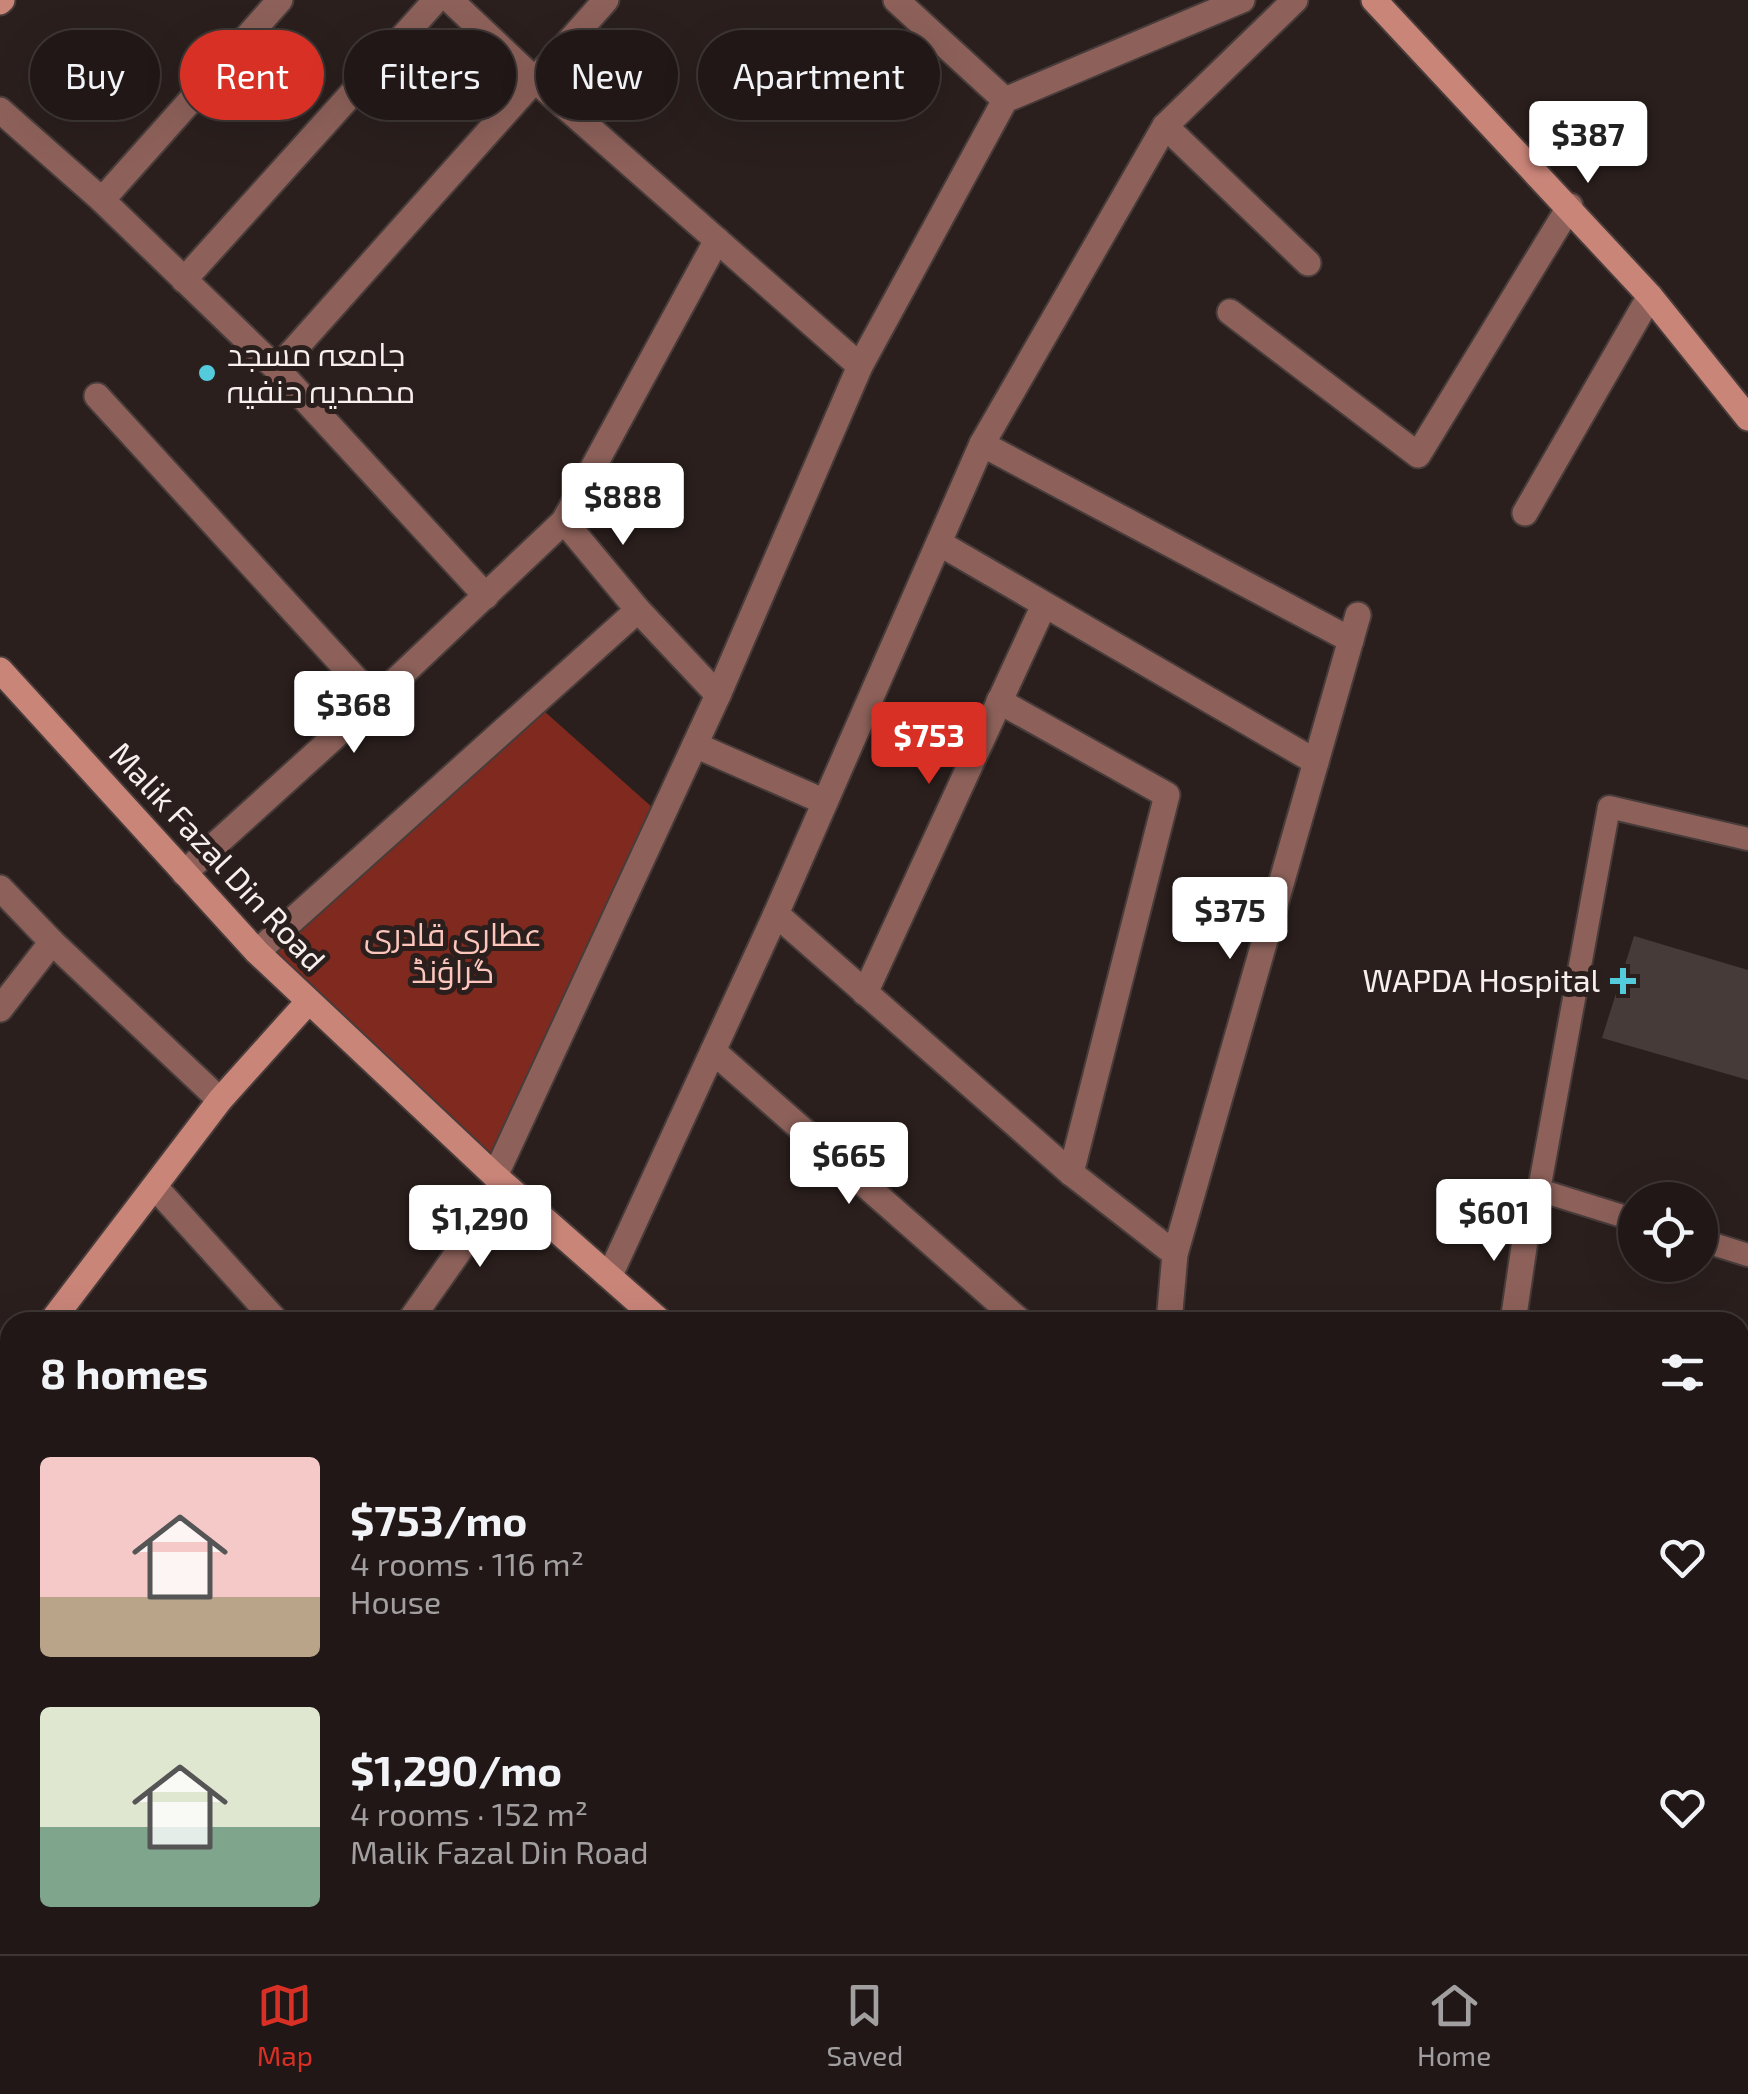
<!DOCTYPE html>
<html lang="en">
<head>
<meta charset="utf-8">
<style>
	:root { --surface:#201716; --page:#2d2423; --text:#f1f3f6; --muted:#a29fa1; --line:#3d3635; --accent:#d93025 }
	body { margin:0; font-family:"Exo 2",Cairo,sans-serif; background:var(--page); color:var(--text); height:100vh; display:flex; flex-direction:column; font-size:38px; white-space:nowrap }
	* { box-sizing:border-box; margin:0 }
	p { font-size:32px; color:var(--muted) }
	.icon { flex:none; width:55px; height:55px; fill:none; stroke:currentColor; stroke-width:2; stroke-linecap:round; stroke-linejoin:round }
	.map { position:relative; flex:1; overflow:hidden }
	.drawer { position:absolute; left:0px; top:1312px; width:1750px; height:642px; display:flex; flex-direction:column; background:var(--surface); border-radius:30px 30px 0 0; box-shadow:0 10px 40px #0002,0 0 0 2px var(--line) }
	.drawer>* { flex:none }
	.hud { position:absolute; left:30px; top:30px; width:1000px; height:90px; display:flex; gap:20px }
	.tools { position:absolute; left:1618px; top:1182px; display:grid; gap:20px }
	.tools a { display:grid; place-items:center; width:100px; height:100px; border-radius:50%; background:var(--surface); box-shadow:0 10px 40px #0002,0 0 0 2px var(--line); font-size:50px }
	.price { position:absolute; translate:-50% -85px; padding:0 22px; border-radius:10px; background:#fff; color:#222; font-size:32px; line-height:65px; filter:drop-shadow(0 2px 5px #0008) }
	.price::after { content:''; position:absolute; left:50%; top:60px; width:30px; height:22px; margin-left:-15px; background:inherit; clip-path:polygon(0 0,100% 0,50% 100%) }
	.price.selected { background:var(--accent); color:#fff }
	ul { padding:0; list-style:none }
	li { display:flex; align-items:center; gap:30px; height:250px; padding:0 40px }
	li span { display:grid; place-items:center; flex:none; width:280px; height:200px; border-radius:10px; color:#555 }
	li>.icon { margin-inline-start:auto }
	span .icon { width:120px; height:120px; fill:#fffc; stroke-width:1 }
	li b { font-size:42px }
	h2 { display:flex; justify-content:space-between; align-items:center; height:120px; padding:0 40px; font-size:42px }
	.pill { padding:0 35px; border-radius:45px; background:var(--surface); box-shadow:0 10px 40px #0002,0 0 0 2px var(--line); font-size:35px; line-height:90px }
	.pill.selected { background:var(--accent); color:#fff }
	.tab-bar { display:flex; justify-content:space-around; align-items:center; height:140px; border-top:2px solid var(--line); background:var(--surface); font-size:28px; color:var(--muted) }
	.tab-bar a { display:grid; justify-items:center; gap:5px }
	.tab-bar .selected { color:var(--accent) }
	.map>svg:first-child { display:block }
	.green { fill:#80291f }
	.building { fill:#473b39 }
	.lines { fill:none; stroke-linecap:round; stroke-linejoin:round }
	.lane-casing { stroke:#473c3a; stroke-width:26 }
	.street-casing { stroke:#473c3a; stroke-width:29 }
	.secondary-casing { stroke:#473c3a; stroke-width:29 }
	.lane { stroke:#8d615a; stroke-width:22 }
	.street { stroke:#8d615a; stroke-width:25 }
	.secondary { stroke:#ca8579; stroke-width:25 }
	.poi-dot { fill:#54cadd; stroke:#2a1f1d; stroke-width:4 }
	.labels { text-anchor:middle; stroke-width:10; stroke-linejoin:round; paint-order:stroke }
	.poi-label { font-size:32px; fill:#f6efed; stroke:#2a1f1d; text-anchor:start }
	.street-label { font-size:32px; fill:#f6efed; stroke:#2a1f1d }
	.park-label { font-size:32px; fill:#fcc6bd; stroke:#2a1f1d }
</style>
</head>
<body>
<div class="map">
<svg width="1748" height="1954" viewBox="0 0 1748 1954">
	<rect width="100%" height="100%" fill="#2a1f1d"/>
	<path class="green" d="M535,703L662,816L495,1176L257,952Z"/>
	<path class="building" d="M1634,936L1748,970V1080L1602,1038Z"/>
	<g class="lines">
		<defs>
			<g id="lane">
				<path d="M1635,1220L1539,1190L1609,807L1748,839"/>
				<path d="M1700,1240L1748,1255"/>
			</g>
			<g id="street">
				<path d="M450,0L535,80L860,366"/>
				<path d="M896,0L1005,100"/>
				<path d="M0,110L102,200L277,369L486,596"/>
				<path d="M1165,126L1308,263"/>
				<path d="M102,200L280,0"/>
				<path d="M184,280L436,0"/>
				<path d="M1230,312L1418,455L1570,206"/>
				<path d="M277,369L606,0"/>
				<path d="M97,396L375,700"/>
				<path d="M982,444L1351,640"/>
				<path d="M1525,513L1650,296"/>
				<path d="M564,521L638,610"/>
				<path d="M939,543L1316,762"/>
				<path d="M999,701L1167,795L1071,1173"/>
				<path d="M695,745L825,802"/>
				<path d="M184,873L375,700L564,521L717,240"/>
				<path d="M0,888L52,942L220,1100"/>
				<path d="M776,914L1071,1173L1175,1254"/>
				<path d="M257,952L638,610L718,695L860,366L1005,100L1242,0"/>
				<path d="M865,993L1044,605"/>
				<path d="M0,1009L52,942"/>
				<path d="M713,1051L1021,1322"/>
				<path d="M495,1176L718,695"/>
				<path d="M155,1187L277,1322"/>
				<path d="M610,1275L776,914L982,444L1165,126L1295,0"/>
				<path d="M409,1322L505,1186"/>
				<path d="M1169,1322L1175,1254L1358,615"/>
				<path d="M1513,1322L1529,1213"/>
				<path d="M0,1665L10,1659"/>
				<path d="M0,1751L10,1768"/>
				<path d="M115,1945L121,1954"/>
				<path d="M258,1945L264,1954"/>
				<path d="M835,1945L845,1954"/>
				<path d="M387,1954L396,1945"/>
				<path d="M699,1954L708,1945"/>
				<path d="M935,1954L944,1945"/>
			</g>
			<g id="secondary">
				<path d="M1374,0L1650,296L1748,418"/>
				<path d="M0,2L2,0"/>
				<path d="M0,670L257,952L495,1176L661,1322"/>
				<path d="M51,1322L220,1100L308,1002"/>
				<path d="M0,1389L10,1376"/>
				<path d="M1326,1954L1327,1945"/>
			</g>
		</defs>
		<use href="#lane" class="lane-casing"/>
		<use href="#street" class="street-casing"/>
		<use href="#secondary" class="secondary-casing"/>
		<use href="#lane" class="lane"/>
		<use href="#street" class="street"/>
		<use href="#secondary" class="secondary"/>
	</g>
	<g class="poi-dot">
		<circle cx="207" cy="373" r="10"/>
		<path d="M1618 966h10v10h10v10h-10v10h-10v-10h-10v-10h10z"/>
	</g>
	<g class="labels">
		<g class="poi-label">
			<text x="227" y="366">جامعہ مسجد<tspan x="227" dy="37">محمدیہ حنفیہ</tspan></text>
			<text x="1600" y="992" text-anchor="end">WAPDA Hospital</text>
		</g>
		<g class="street-label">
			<text transform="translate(217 857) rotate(47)" y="11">Malik Fazal Din Road</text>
		</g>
		<g class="park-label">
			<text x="453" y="946">عطاری قادری<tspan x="453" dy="37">گراؤنڈ</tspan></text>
		</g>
	</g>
</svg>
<div class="tools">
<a><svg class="icon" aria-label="locate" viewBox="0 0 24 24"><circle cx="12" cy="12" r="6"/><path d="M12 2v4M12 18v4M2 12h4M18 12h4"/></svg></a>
</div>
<b class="price" style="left:1588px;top:186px">$387</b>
<b class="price" style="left:623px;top:548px">$888</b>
<b class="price" style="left:354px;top:756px">$368</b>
<b class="price selected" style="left:929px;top:787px">$753</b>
<b class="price" style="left:1230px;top:962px">$375</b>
<b class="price" style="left:849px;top:1207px">$665</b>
<b class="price" style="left:1494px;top:1264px">$601</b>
<b class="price" style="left:480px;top:1270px">$1,290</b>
<div class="hud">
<a class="pill">Buy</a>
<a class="pill selected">Rent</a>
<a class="pill">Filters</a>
<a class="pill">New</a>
<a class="pill">Apartment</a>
</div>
<section class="drawer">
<h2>8 homes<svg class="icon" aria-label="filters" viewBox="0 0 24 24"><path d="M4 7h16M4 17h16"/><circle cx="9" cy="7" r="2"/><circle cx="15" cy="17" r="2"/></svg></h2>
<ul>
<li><span style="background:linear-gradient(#f6c9c9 70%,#b9a48a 0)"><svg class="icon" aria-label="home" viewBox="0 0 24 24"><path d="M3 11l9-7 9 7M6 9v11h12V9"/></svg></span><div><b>$753/mo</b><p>4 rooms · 116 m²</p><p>House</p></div><svg class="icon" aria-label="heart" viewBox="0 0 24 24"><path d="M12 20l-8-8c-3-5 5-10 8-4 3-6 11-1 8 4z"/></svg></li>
<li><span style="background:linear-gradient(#dfe7d0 60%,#7fa58c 0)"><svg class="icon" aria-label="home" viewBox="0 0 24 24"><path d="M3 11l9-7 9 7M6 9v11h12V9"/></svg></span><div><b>$1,290/mo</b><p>4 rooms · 152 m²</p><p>Malik Fazal Din Road</p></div><svg class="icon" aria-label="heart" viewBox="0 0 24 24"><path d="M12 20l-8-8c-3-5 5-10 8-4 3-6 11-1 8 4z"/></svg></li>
</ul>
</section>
</div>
<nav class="tab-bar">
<a class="selected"><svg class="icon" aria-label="map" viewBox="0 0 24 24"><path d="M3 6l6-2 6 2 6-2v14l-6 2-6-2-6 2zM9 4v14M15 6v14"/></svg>Map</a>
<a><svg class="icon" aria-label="saved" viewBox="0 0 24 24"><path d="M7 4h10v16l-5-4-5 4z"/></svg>Saved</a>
<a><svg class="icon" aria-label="home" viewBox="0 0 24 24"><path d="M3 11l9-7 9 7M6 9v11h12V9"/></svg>Home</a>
</nav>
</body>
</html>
